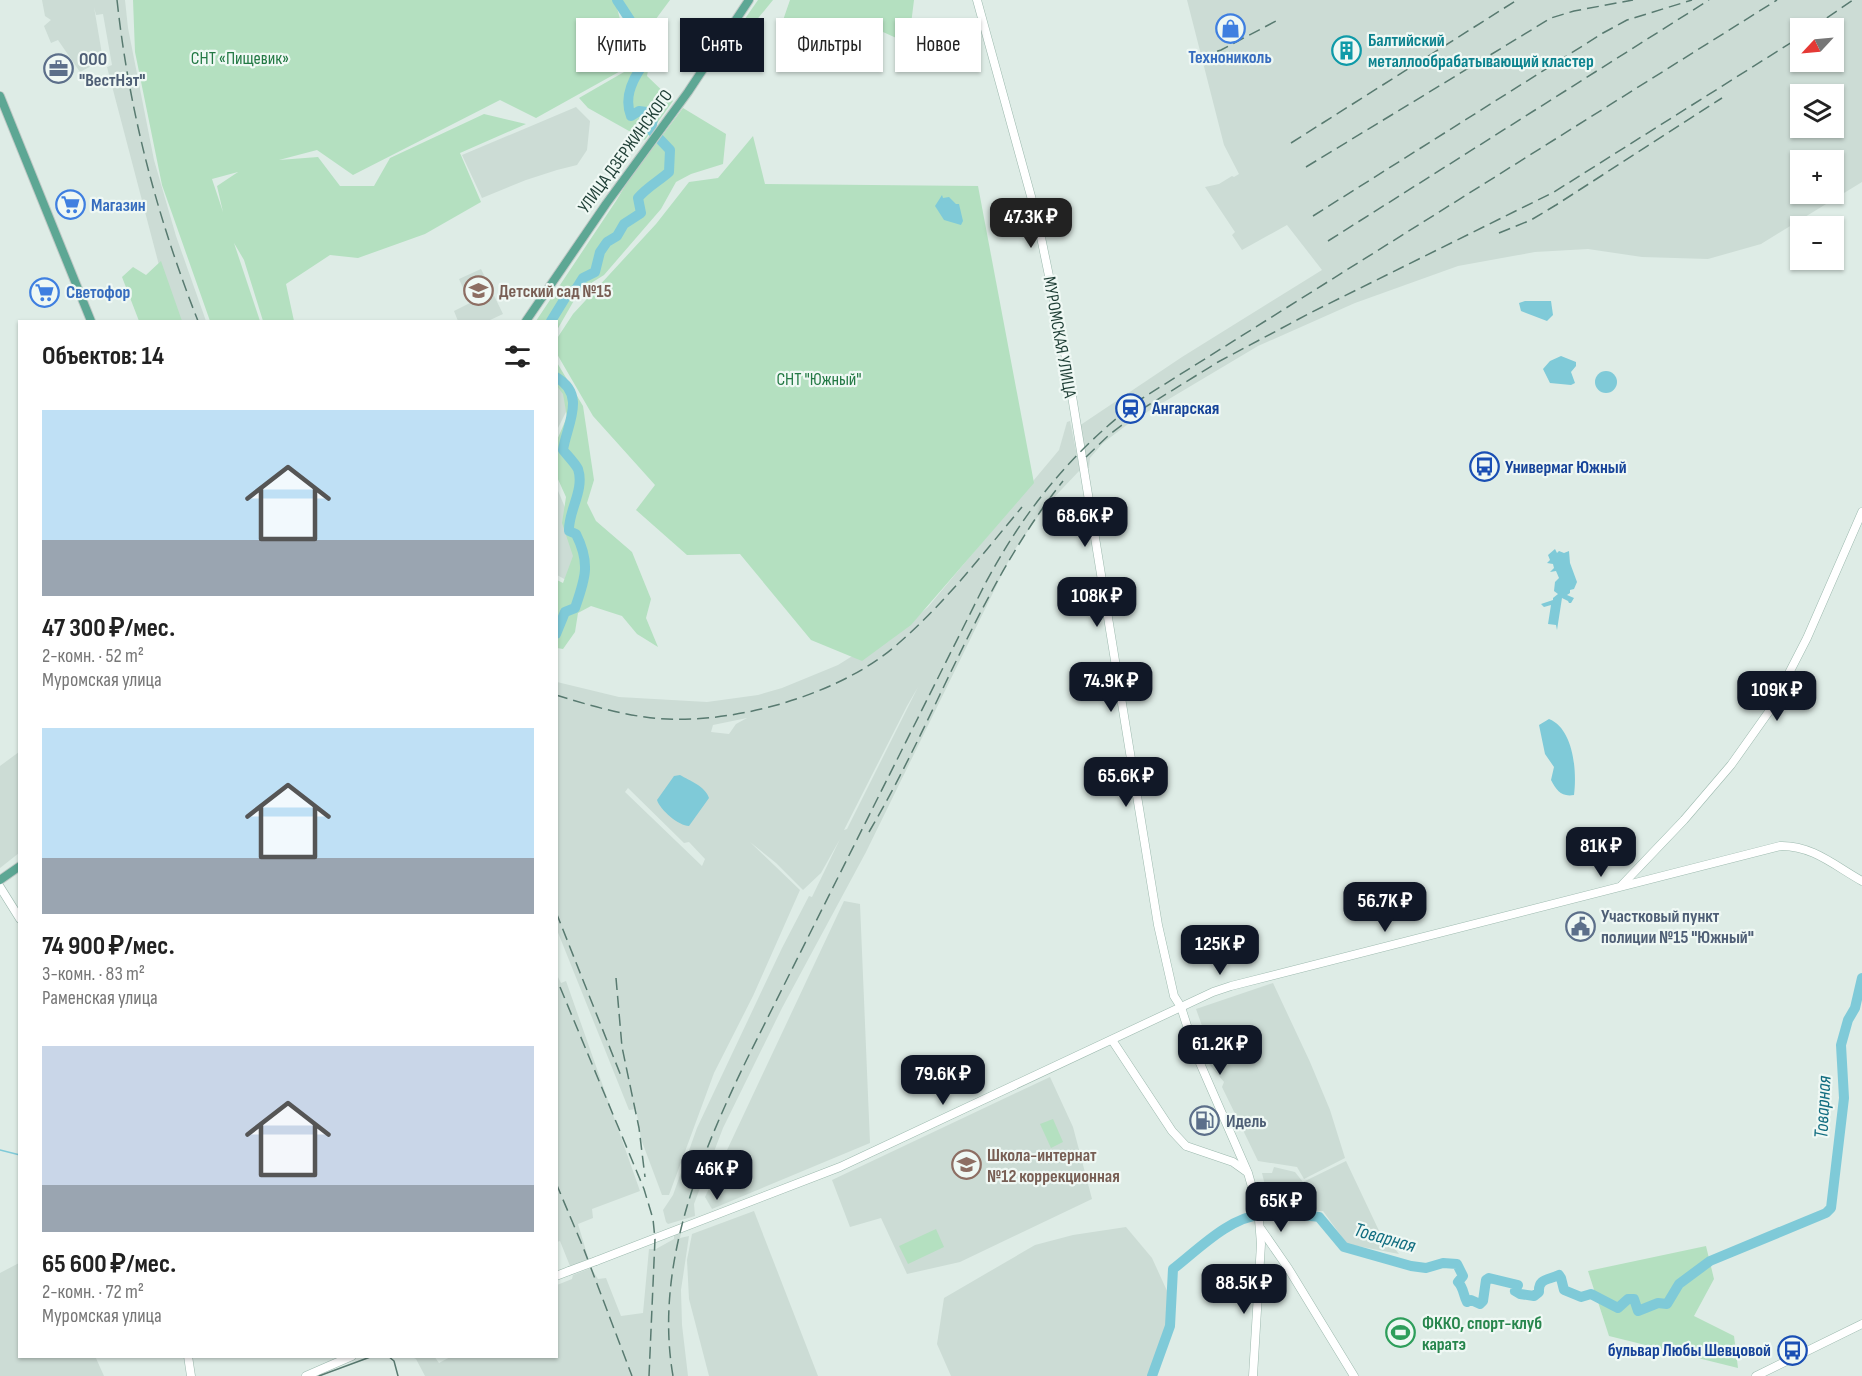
<!DOCTYPE html>
<html lang="ru">
<head>
<meta charset="utf-8">
<style>
	:root { --surface:#fff; --page:#f2f2f2; --text:#222; --muted:#767676; --accent:#111827 }
	body { margin:0; font-family:"Sofia Sans Condensed",sans-serif; background:var(--page); color:var(--text); height:100vh; display:flex; flex-direction:column; font-size:22px; white-space:nowrap }
	* { box-sizing:border-box; margin:0 }
	p { font-size:20px; color:var(--muted) }
	.icon { flex:none; width:33px; height:33px; fill:none; stroke:currentColor; stroke-width:2; stroke-linecap:round; stroke-linejoin:round }
	.map { position:relative; flex:1; overflow:hidden }
	.details { position:absolute; left:18px; top:320px; width:540px; height:1038px; display:flex; flex-direction:column; background:var(--surface); border-radius:0px; box-shadow:0 2px 4px #0004 }
	.details>* { flex:none }
	.top-card { position:absolute; left:576px; top:18px; width:570px; height:54px; display:flex; gap:12px }
	.needle { width:39px; rotate:244deg }
	.buttons { position:absolute; left:1790px; top:18px; display:grid; gap:12px }
	.buttons a { display:grid; place-items:center; width:54px; height:54px; border-radius:0px; background:var(--surface); box-shadow:0 2px 4px #0004; font-size:30px }
	.price { position:absolute; translate:-50% -51px; padding:0 14px; border-radius:12px; background:var(--accent); color:#fff; font-size:20px; line-height:39px; filter:drop-shadow(0 2px 3px #0008) }
	.price::after { content:''; position:absolute; left:50%; top:36px; width:18px; height:14px; margin-left:-9px; background:inherit; clip-path:polygon(0 0,100% 0,50% 100%) }
	.price.selected { background:#222; color:#fff }
	ul { padding:0; list-style:none }
	li { display:grid; align-content:center; gap:12px; height:318px; padding:0 24px }
	li span { display:grid; place-items:center; height:186px; border-radius:0px; color:#555 }
	li>.icon { margin-inline-start:auto }
	span .icon { width:108px; height:108px; fill:#fffc; stroke-width:1 }
	li b { font-size:26px }
	h2 { display:flex; justify-content:space-between; align-items:center; height:72px; padding:0 24px; font-size:26px }
	.chip { padding:0 21px; border-radius:0px; background:var(--surface); box-shadow:0 2px 4px #0004; font-size:21px; line-height:54px }
	.chip.selected { background:var(--accent); color:#fff }
	.map>svg:first-child { display:block }
	.built { fill:#ccdcd5; fill-rule:evenodd }
	.green { fill:#b4e0c0; fill-rule:evenodd }
	.water { fill:#7fcad8 }
	.lines { fill:none; stroke-linecap:round; stroke-linejoin:round }
	.stream { stroke:#7fcad8; stroke-width:1.5 }
	.river { stroke:#7fcad8; stroke-width:10 }
	.secondary-casing { stroke:#9cb9ae; stroke-width:9 }
	.primary-casing { stroke:#c0c9c6; stroke-width:10 }
	.secondary { stroke:#fff; stroke-width:8 }
	.primary { stroke:#5da794; stroke-width:8 }
	.tram { stroke:#587a70; stroke-width:1.5 }
	.rail { stroke:#587a70; stroke-width:1.5; stroke-dasharray:12 6; stroke-linecap:butt }
	.secondary-bridge-casing { stroke:#9cb9ae; stroke-width:9; stroke-linecap:butt }
	.secondary-bridge { stroke:#fff; stroke-width:8 }
	.labels { text-anchor:middle; stroke-width:4.5; stroke-linejoin:round; paint-order:stroke }
	.culture-label { font-size:18px; font-weight:bold; fill:#0d838f; stroke:#eff8f4; text-anchor:start }
	.shop-label { font-size:18px; font-weight:bold; fill:#366cbe; stroke:#eff8f4; text-anchor:start }
	.park-label { font-size:18px; fill:#237944; stroke:#eff8f4 }
	.service-label { font-size:18px; font-weight:bold; fill:#4e5e75; stroke:#eff8f4; text-anchor:start }
	.street-label { font-size:18px; fill:#1e3e35; stroke:#eff8f4 }
	.education-label { font-size:18px; font-weight:bold; fill:#785e54; stroke:#eff8f4; text-anchor:start }
	.transit-label { font-size:18px; font-weight:bold; fill:#164399; stroke:#eff8f4; text-anchor:start }
	.leisure-label { font-size:18px; font-weight:bold; fill:#27864d; stroke:#eff8f4; text-anchor:start }
	.water-label { font-size:20px; font-style:italic; fill:#116d80; stroke:#eff8f4 }
</style>
</head>
<body>
<div class="map">
<svg width="1862" height="1376" viewBox="0 0 1862 1376">
	<rect width="100%" height="100%" fill="#deece6"/>
	<g class="built">
		<path d="M42,0H125L128,28L154,160L176,236L206,321H180L165,288L107,67L112,65L103,14L96,15L94,7L103,60L80,72L58,40L51,43L44,26L51,20L45,16Z"/>
		<path d="M1187,0H1862V182L1761,244L1708,259L1642,257L1588,249L1535,252L1458,266L1355,303L1258,346L1132,421L1103,443L1090,458L1089,468L1083,469L1076,428L1182,357L1322,270L1287,225L1242,250L1232,235L1235,232L1205,187L1219,184L1232,176L1234,177L1239,174L1224,145ZM1800,28H1833V62H1800ZM1800,94H1833V128H1800ZM1800,160H1833V194H1800Z"/>
		<path d="M576,107L590,121L587,150L577,165L557,170L526,180L482,198L462,155Z"/>
		<path d="M481,269L503,314L488,321H458L454,311L470,303L459,279Z"/>
		<path d="M557,385L571,402L557,430Z"/>
		<path d="M1070,421L1080,470L1044,508L1013,552L866,852L782,1008L723,1128L694,1204L695,1216L668,1224L666,1222L663,1210L673,1195L697,1128L782,948L809,896L812,897L840,839L821,873L803,890L776,863L750,842L800,890L753,996L714,1073L669,1195H662L641,1139L636,1109L629,1110L557,930V682L619,697L707,702L758,695L782,688L838,665L854,655L889,641L928,607L1059,450L1067,422ZM918,687L847,829L844,830L907,706ZM747,718L736,724L729,734L711,732L713,725ZM628,788L684,843L689,842L705,859L702,866L625,792Z"/>
		<path d="M556,486L582,548L577,586L557,575Z"/>
		<path d="M19,752V853L0,868V766Z"/>
		<path d="M844,901L860,904L870,1143L712,1209L705,1197Z"/>
		<path d="M556,973L561,983L566,981L640,1191L592,1209L593,1218L578,1224L590,1264L572,1271L560,1241L557,1242Z"/>
		<path d="M1273,983L1310,1062L1330,1110L1345,1158L1304,1179L1297,1167L1258,1161L1222,1087L1224,1082L1200,1053L1204,1049L1203,1038L1206,1037L1196,1009Z"/>
		<path d="M1050,1077L1073,1127L1092,1199L960,1262L907,1274L881,1218L850,1227L832,1180Z"/>
		<path d="M1346,1161L1381,1235L1389,1241L1399,1254L1347,1244L1323,1211L1271,1210L1262,1173H1272L1274,1167L1295,1172L1303,1182Z"/>
		<path d="M754,1211L818,1376H709L689,1299L687,1260L692,1234Z"/>
		<path d="M1126,1227L1152,1258L1173,1304L1155,1376H951L937,1344L944,1298L1035,1245L1073,1235Z"/>
		<path d="M682,1228L680,1238L689,1236L681,1290L682,1325L688,1376H425L416,1359L410,1356H434L439,1363L452,1356H556L557,1285L572,1279L573,1275L591,1268L598,1279L606,1278L621,1316L643,1313L649,1249H656L674,1239V1231Z"/>
		<path d="M19,1263L20,1356H95L104,1376H0V1273Z"/>
	</g>
	<g class="green">
		<path d="M133,0H615L626,42L628,29L616,0H670L650,27L652,49L647,76L673,101L645,140L588,108L579,98L624,72V69L536,118L500,100L353,175L317,150L279,160L318,157L340,186H374L390,158L484,114L526,124L460,153L481,202L425,234L358,258L330,255L286,284L294,321H263L244,260L234,243L260,321H210L162,185L135,52ZM238,172L217,186L223,212L212,179Z"/>
		<path d="M758,0H773L750,28L740,26Z"/>
		<path d="M790,0H914L911,24L903,41L863,23L818,49L800,42L781,26Z"/>
		<path d="M683,108L726,134L723,164L691,174L676,182L661,209L604,275L580,290L557,330L556,321H536L616,201L628,181Z"/>
		<path d="M753,136L765,184L978,186L1034,483L911,625L862,661L811,640L740,554L687,555L636,510L655,485L593,416L557,354L556,340L573,314L656,224L689,182L718,178Z"/>
		<path d="M161,261L182,321H139L122,277L133,267L146,275Z"/>
		<path d="M556,361L583,406L594,480L587,503L596,521L632,552L651,599L646,618L658,647L637,634L622,616L591,606L578,613L575,632L563,649L557,648V580L563,583L573,556L562,523L566,497L557,477V440L567,417L563,394L557,386Z"/>
		<path d="M1053,1119L1063,1142L1051,1148L1040,1124Z"/>
		<path d="M936,1229L944,1247L908,1264L899,1246Z"/>
		<path d="M1706,1246L1714,1279L1694,1316L1734,1336L1738,1368L1609,1336L1588,1271Z"/>
	</g>
	<g class="water">
		<path d="M942,195L943,198L949,197L956,204H959L963,221L961,225L944,220L935,206Z"/>
		<path d="M1525,301H1551L1553,315L1547,321L1521,311L1519,303Z"/>
		<path d="M1561,356L1576,362V366L1571,372L1575,383L1571,385L1550,383L1543,369L1550,361Z"/>
		<circle cx="1606" cy="382" r="11"/>
		<path d="M1555,549L1557,553L1559,551L1564,553L1569,551L1570,563L1577,582L1574,589L1570,590V593L1567,595L1574,598L1571,603H1569L1568,601L1562,598L1557,630L1556,625L1548,624L1551,605L1544,607L1541,604L1553,600V598L1558,594L1554,591L1555,582L1559,578L1556,571L1550,572L1554,568L1553,564L1547,563L1550,560L1548,555Z"/>
		<path d="M1549,719C1574,729 1577,772 1574,795C1561,797 1557,791 1551,780L1554,767L1545,754L1539,725Z"/>
		<path d="M680,775C690,781 705,786 709,798L689,826C679,826 660,810 657,800L674,776Z"/>
	</g>
	<g class="lines">
		<path class="stream" d="M0,1150L20,1155"/>
		<g class="river">
			<path d="M551,321L567,295L576,289L583,278L595,272L600,252L607,242L617,236L624,224L641,213L638,198C647,187 659,181 669,172L670,150L651,130L654,113L639,111L631,116C624,99 631,83 640,69L637,50L643,40L617,0"/>
			<path d="M556,377C587,395 567,424 563,450C567,455 575,463 578,469C585,490 568,511 569,531L576,534C591,564 585,579 575,608L565,612L556,634"/>
			<path d="M1152,1376L1170,1326L1173,1269C1200,1248 1228,1218 1263,1214C1281,1212 1301,1215 1319,1217L1344,1247L1411,1266L1426,1268L1443,1263L1457,1264L1463,1276L1458,1282C1464,1288 1463,1295 1467,1302L1471,1300L1480,1304L1483,1301L1486,1280L1489,1278L1518,1285L1515,1291L1520,1294L1534,1296L1539,1292C1538,1278 1549,1280 1559,1275L1561,1278L1564,1290L1581,1297L1591,1294L1618,1308L1628,1299H1634L1638,1311L1658,1303L1667,1304L1679,1284L1710,1261L1826,1213L1831,1208L1844,1098L1841,1045L1848,1020L1855,1008L1862,978"/>
		</g>
		<defs>
			<g id="secondary">
				<path d="M977,0L1037,218L1065,353L1158,925L1174,996L1181,1007L1196,1054L1248,1173L1258,1208L1261,1244L1253,1376"/>
				<path d="M1622,885L1684,820L1731,765L1770,710L1807,638L1862,512"/>
				<path d="M0,887L20,919"/>
				<path d="M1112,1040L1172,1131L1186,1146L1233,1162L1247,1172"/>
				<path d="M1261,1229L1288,1268L1354,1376"/>
				<path d="M596,1261L840,1167L1213,992L1231,986L1780,846C1812,845 1835,866 1862,881"/>
				<path d="M556,1276L569,1271"/>
				<path d="M188,1356L191,1376"/>
				<path d="M306,1376L352,1356"/>
				<path d="M1756,1376L1862,1324"/>
			</g>
			<g id="primary">
				<path d="M0,96L91,321"/>
				<path d="M526,321L606,204L688,92L749,0"/>
				<path d="M0,880L20,866"/>
			</g>
		</defs>
		<use href="#secondary" class="secondary-casing"/>
		<use href="#primary" class="primary-casing"/>
		<use href="#secondary" class="secondary"/>
		<use href="#primary" class="primary"/>
		<g class="tram">
			<path d="M388,1356L394,1361L398,1376"/>
			<path d="M319,1376L373,1356"/>
		</g>
		<g class="rail">
			<path d="M117,0C129,111 157,217 198,321"/>
			<path d="M1812,28L1853,0"/>
			<path d="M1200,57L1221,50L1278,20"/>
			<path d="M1291,143L1517,0"/>
			<path d="M1306,167L1551,18L1574,11L1633,0"/>
			<path d="M1313,216L1603,33L1627,20L1692,0"/>
			<path d="M1499,233L1531,220L1556,205L1722,98"/>
			<path d="M1328,241L1709,0"/>
			<path d="M1086,457L1109,435L1147,406L1218,362L1312,312L1554,192L1800,37"/>
			<path d="M556,695C585,704 615,713 645,717C722,728 833,698 893,648C942,607 981,556 1022,507"/>
			<path d="M869,832C937,717 979,587 1063,481"/>
			<path d="M556,912L621,1076"/>
			<path d="M616,978L622,1047L639,1128L645,1177"/>
			<path d="M560,987L644,1189L653,1219L655,1239L649,1376"/>
			<path d="M556,1183L583,1247L632,1376"/>
			<path d="M673,1376C654,1266 700,1156 747,1059L985,584C1025,509 1073,450 1141,399L1777,0"/>
		</g>
		<defs>
			<path id="secondary-bridge" d="M569,1271L596,1261"/>
		</defs>
		<use href="#secondary-bridge" class="secondary-bridge-casing"/>
		<use href="#secondary-bridge" class="secondary-bridge"/>
	</g>
	<defs>
		<symbol id="shop-ring" viewBox="-11 -11 22 22"><circle r="9.5" fill="#eff8f4" stroke="#3f7fe0" stroke-width="1.5"/><path d="M-5-2.5h2.3a2.7 3.5 0 0 1 5.4 0H5L5.5 6h-11ZM-1.5-2.5h3a1.5 2.3 0 0 0-3 0Z" fill="#3f7fe0"/></symbol>
		<symbol id="building-ring" viewBox="-11 -11 22 22"><circle r="9.5" fill="#eff8f4" stroke="#0f9aa8" stroke-width="1.5"/><path d="M-4-6H4V6H1V3H-1V6H-4ZM-2.5-4.3h1.7v1.8h-1.7ZM.8-4.3h1.7v1.8H.8ZM-2.5-1h1.7V.8h-1.7ZM.8-1h1.7V.8H.8Z" fill="#0f9aa8"/></symbol>
		<symbol id="office-ring" viewBox="-11 -11 22 22"><circle r="9.5" fill="#eff8f4" stroke="#5c6f8a" stroke-width="1.5"/><path d="M-6-3h4V-5.5h4V-3h4V5H-6ZM-1-4.5V-3h2v-1.5ZM-6 0V1H6V0Z" fill="#5c6f8a"/></symbol>
		<symbol id="supermarket-ring" viewBox="-11 -11 22 22"><circle r="9.5" fill="#eff8f4" stroke="#3f7fe0" stroke-width="1.5"/><path d="M-6-5.5h2.5l.6 2H6L4.5 2H-2.5L-4.4-4H-6ZM-1.5 3.2a1.3 1.3 0 1 0 .1 0ZM3 3.2a1.3 1.3 0 1 0 .1 0Z" fill="#3f7fe0"/></symbol>
		<symbol id="school-ring" viewBox="-11 -11 22 22"><circle r="9.5" fill="#eff8f4" stroke="#8d6e63" stroke-width="1.5"/><path d="M0-5L7-2L0 1L-7-2ZM-4 1L0 2.5L4 1V4Q0 6-4 4Z" fill="#8d6e63"/></symbol>
		<symbol id="station-ring" viewBox="-11 -11 22 22"><circle r="9.5" fill="#eff8f4" stroke="#1a4fb4" stroke-width="1.5"/><path d="M-3-6H3Q5-6 5-4V2Q5 4 3 4L4.5 6H3L1.5 4h-3L-3 6H-4.5L-3 4Q-5 4-5 2V-4Q-5-6-3-6ZM-3.5-4v3h7v-3ZM-3.5 1v1.5H-2V1ZM2 1v1.5H3.5V1Z" fill="#1a4fb4"/></symbol>
		<symbol id="bus-ring" viewBox="-11 -11 22 22"><circle r="9.5" fill="#eff8f4" stroke="#1a4fb4" stroke-width="1.5"/><path d="M-5-6H5V4H4V6H2V4H-2V6H-4V4H-5ZM-3.5-4V0h7V-4ZM-3.5 1.2v1.5H-2V1.2ZM2 1.2v1.5H3.5V1.2Z" fill="#1a4fb4"/></symbol>
		<symbol id="civic-ring" viewBox="-11 -11 22 22"><circle r="9.5" fill="#eff8f4" stroke="#5c6f8a" stroke-width="1.5"/><path d="M-.6-6.5H3V-4.5H.6V-3L4-1V1h2V6H-6V1h2V-1L-.6-3ZM-1.2 2.5V6h2.4V2.5Z" fill="#5c6f8a"/></symbol>
		<symbol id="fuel-ring" viewBox="-11 -11 22 22"><circle r="9.5" fill="#eff8f4" stroke="#5c6f8a" stroke-width="1.5"/><path d="M-5.5-6h7V0h2V4h1.3V-2.5L3-4.5l.8-.8L6-3V5H2.5V1h-1V6h-7ZM-4.2-4.7v3.2H.2V-4.7Z" fill="#5c6f8a"/></symbol>
		<symbol id="stadium-ring" viewBox="-11 -11 22 22"><circle r="9.5" fill="#eff8f4" stroke="#2e9e5b" stroke-width="1.5"/><path d="M0-5a6.5 5 0 1 0 0 10a6.5 5 0 1 0 0-10ZM-3.5-1.8h7v3.6h-7Z" fill="#2e9e5b"/></symbol>
	</defs>
	<g fill-rule="evenodd">
		<use href="#shop-ring" x="1214" y="12" width="33" height="33"/>
		<use href="#building-ring" x="1330" y="34" width="33" height="33"/>
		<use href="#office-ring" x="42" y="52" width="33" height="33"/>
		<use href="#supermarket-ring" x="54" y="188" width="33" height="33"/>
		<use href="#school-ring" x="462" y="274" width="33" height="33"/>
		<use href="#supermarket-ring" x="28" y="276" width="33" height="33"/>
		<use href="#station-ring" x="1114" y="392" width="33" height="33"/>
		<use href="#bus-ring" x="1468" y="450" width="33" height="33"/>
		<use href="#civic-ring" x="1564" y="910" width="33" height="33"/>
		<use href="#fuel-ring" x="1188" y="1104" width="33" height="33"/>
		<use href="#school-ring" x="950" y="1148" width="33" height="33"/>
		<use href="#stadium-ring" x="1384" y="1316" width="33" height="33"/>
		<use href="#bus-ring" x="1776" y="1334" width="33" height="33"/>
	</g>
	<g class="labels">
		<g class="culture-label">
			<text x="1368" y="46">Балтийский<tspan x="1368" dy="21">металлообрабатывающий кластер</tspan></text>
		</g>
		<g class="shop-label">
			<text x="1230" y="63" text-anchor="middle">Технониколь</text>
			<text x="91" y="211">Магазин</text>
			<text x="66" y="298">Светофор</text>
		</g>
		<g class="park-label">
			<text x="240" y="64">СНТ «Пищевик»</text>
			<text x="819" y="385">СНТ "Южный"</text>
		</g>
		<g class="service-label">
			<text x="79" y="65">ООО<tspan x="79" dy="21">"ВестНэт"</tspan></text>
			<text x="1601" y="922">Участковый пункт<tspan x="1601" dy="21">полиции №15 "Южный"</tspan></text>
			<text x="1226" y="1127">Идель</text>
		</g>
		<g class="street-label">
			<text transform="translate(625 151) rotate(-54)" y="6">УЛИЦА ДЗЕРЖИНСКОГО</text>
			<text transform="translate(1060 337) rotate(80)" y="6">МУРОМСКАЯ УЛИЦА</text>
		</g>
		<g class="education-label">
			<text x="499" y="297">Детский сад №15</text>
			<text x="987" y="1161">Школа-интернат<tspan x="987" dy="21">№12 коррекционная</tspan></text>
		</g>
		<g class="transit-label">
			<text x="1152" y="414">Ангарская</text>
			<text x="1505" y="473">Универмаг Южный</text>
			<text x="1771" y="1356" text-anchor="end">бульвар Любы Шевцовой</text>
		</g>
		<g class="leisure-label">
			<text x="1422" y="1329">ФККО, спорт-клуб<tspan x="1422" dy="21">каратэ</tspan></text>
		</g>
		<g class="water-label">
			<text transform="translate(1822 1107) rotate(-87)" y="7">Товарная</text>
			<text transform="translate(1385 1237) rotate(16)" y="7">Товарная</text>
		</g>
	</g>
</svg>
<div class="buttons">
<a><svg class="needle" viewBox="-14 -14 28 28"><path d="M0-13l5 13h-10z" fill="#e53935"/><path d="M0 13l5-13h-10z" fill="#767676"/></svg></a>
<a><svg class="icon" aria-label="layers" viewBox="0 0 24 24"><path d="M12 4l9 5-9 5-9-5zM3 14l9 5 9-5"/></svg></a>
<a>+</a>
<a>−</a>
</div>
<b class="price selected" style="left:1031px;top:249px">47.3K ₽</b>
<b class="price" style="left:1085px;top:548px">68.6K ₽</b>
<b class="price" style="left:1097px;top:628px">108K ₽</b>
<b class="price" style="left:1111px;top:713px">74.9K ₽</b>
<b class="price" style="left:1777px;top:722px">109K ₽</b>
<b class="price" style="left:1126px;top:808px">65.6K ₽</b>
<b class="price" style="left:1601px;top:878px">81K ₽</b>
<b class="price" style="left:1385px;top:933px">56.7K ₽</b>
<b class="price" style="left:1220px;top:976px">125K ₽</b>
<b class="price" style="left:1220px;top:1076px">61.2K ₽</b>
<b class="price" style="left:943px;top:1106px">79.6K ₽</b>
<b class="price" style="left:717px;top:1201px">46K ₽</b>
<b class="price" style="left:1281px;top:1233px">65K ₽</b>
<b class="price" style="left:1244px;top:1315px">88.5K ₽</b>
<div class="top-card">
<a class="chip">Купить</a>
<a class="chip selected">Снять</a>
<a class="chip">Фильтры</a>
<a class="chip">Новое</a>
</div>
<section class="details">
<h2>Объектов: 14<svg class="icon" aria-label="filters" viewBox="0 0 24 24"><path d="M4 7h16M4 17h16"/><circle cx="9" cy="7" r="2"/><circle cx="15" cy="17" r="2"/></svg></h2>
<ul>
<li><span style="background:linear-gradient(#bfe0f5 70%,#9aa5b1 0)"><svg class="icon" aria-label="home" viewBox="0 0 24 24"><path d="M3 11l9-7 9 7M6 9v11h12V9"/></svg></span><div><b>47 300 ₽/мес.</b><p>2-комн. · 52 m²</p><p>Муромская улица</p></div></li>
<li><span style="background:linear-gradient(#bfe0f5 70%,#9aa5b1 0)"><svg class="icon" aria-label="home" viewBox="0 0 24 24"><path d="M3 11l9-7 9 7M6 9v11h12V9"/></svg></span><div><b>74 900 ₽/мес.</b><p>3-комн. · 83 m²</p><p>Раменская улица</p></div></li>
<li><span style="background:linear-gradient(#c9d6e8 75%,#9aa5b1 0)"><svg class="icon" aria-label="home" viewBox="0 0 24 24"><path d="M3 11l9-7 9 7M6 9v11h12V9"/></svg></span><div><b>65 600 ₽/мес.</b><p>2-комн. · 72 m²</p><p>Муромская улица</p></div></li>
</ul>
</section>
</div>
</body>
</html>
